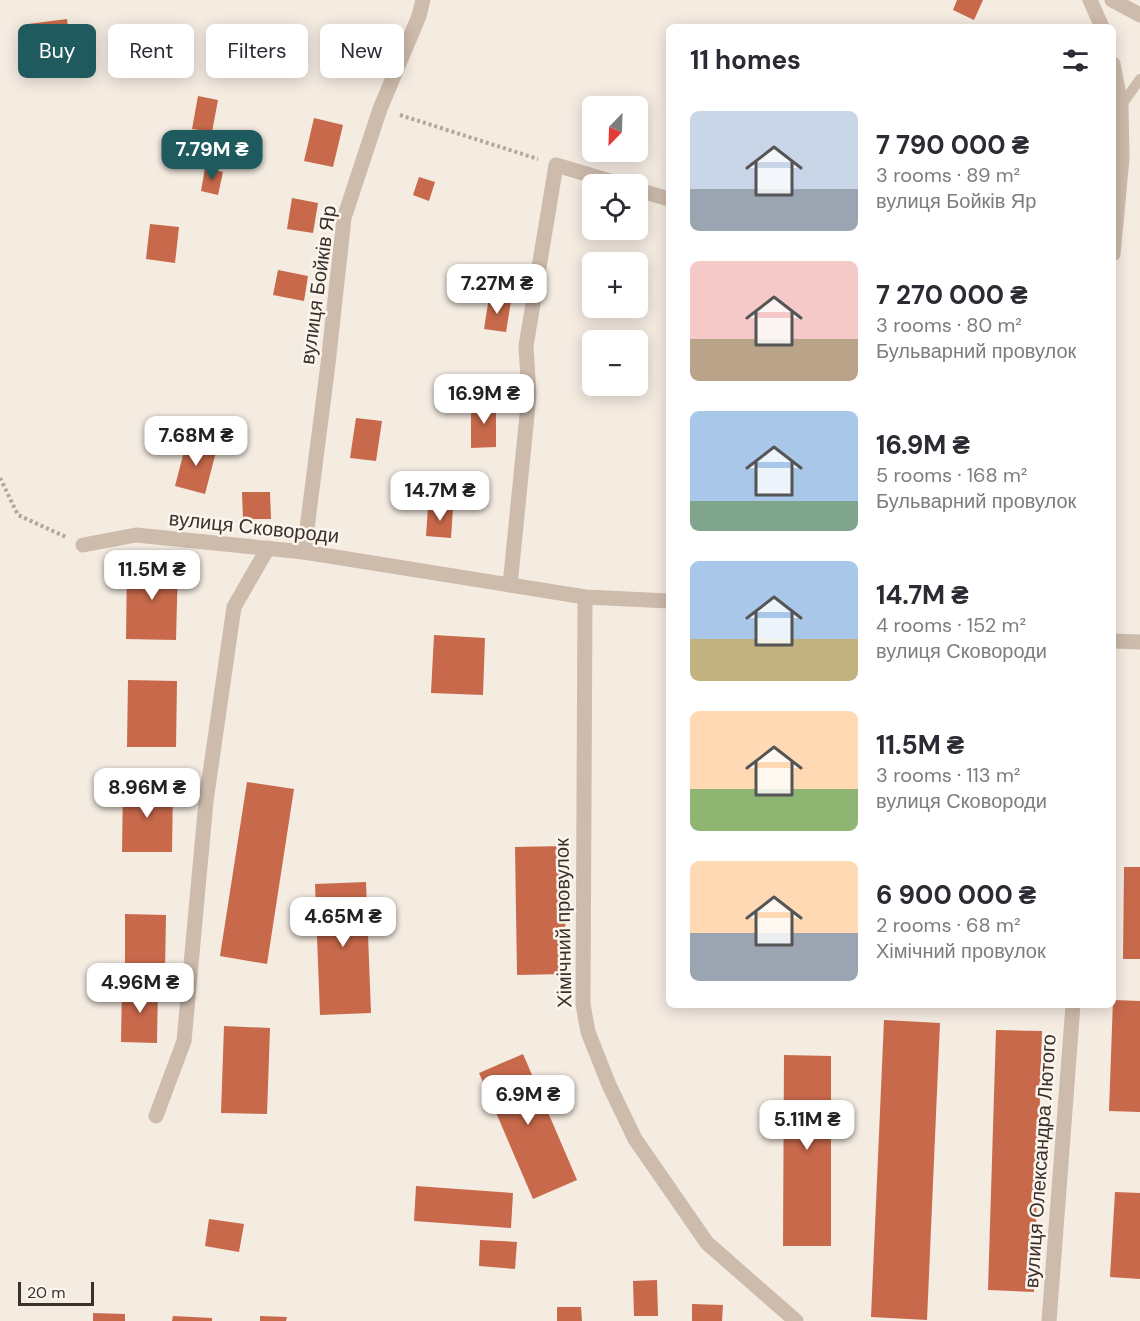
<!DOCTYPE html>
<html lang="en">
<head>
<meta charset="utf-8">
<style>
	:root { --surface:#fff; --page:#f7f7f7; --text:#2b2b33; --muted:#7c7c81; --accent:#1f5a5e }
	body { margin:0; font-family:"DM Sans",sans-serif; background:var(--page); color:var(--text); height:100vh; display:flex; flex-direction:column; font-size:22px; white-space:nowrap }
	* { box-sizing:border-box; margin:0 }
	p { font-size:20px; color:var(--muted) }
	.icon { flex:none; width:33px; height:33px; fill:none; stroke:currentColor; stroke-width:2; stroke-linecap:round; stroke-linejoin:round }
	.map { position:relative; flex:1; overflow:hidden }
	.panel { position:absolute; left:666px; top:24px; width:450px; height:984px; display:flex; flex-direction:column; background:var(--surface); border-radius:9px; box-shadow:0 3px 15px #0003 }
	.panel>* { flex:none }
	.top-card { position:absolute; left:18px; top:24px; width:558px; height:54px; display:flex; gap:12px }
	.needle { width:39px; rotate:203deg }
	.tools { position:absolute; left:582px; top:96px; display:grid; gap:12px }
	.tools a { display:grid; place-items:center; width:66px; height:66px; border-radius:9px; background:var(--surface); box-shadow:0 3px 15px #0003; font-size:30px }
	.scale { position:absolute; left:18px; bottom:15px; width:76px; box-sizing:border-box; padding-left:6px; border:3px solid #3b302b; border-top:0; font-size:16px; line-height:21px; white-space:nowrap; color:#3b302b; -webkit-text-stroke:4px #fbf5ee; paint-order:stroke }
	.price { position:absolute; translate:-50% -51px; padding:0 14px; border-radius:12px; background:#fff; color:#222; font-size:20px; line-height:39px; filter:drop-shadow(0 2px 3px #0008) }
	.price::after { content:''; position:absolute; left:50%; top:36px; width:18px; height:14px; margin-left:-9px; background:inherit; clip-path:polygon(0 0,100% 0,50% 100%) }
	.price.current { background:var(--accent); color:#fff }
	ul { padding:0; list-style:none }
	li { display:flex; align-items:center; gap:18px; height:150px; padding:0 24px }
	li span { display:grid; place-items:center; flex:none; width:168px; height:120px; border-radius:9px; color:#555 }
	li>.icon { margin-inline-start:auto }
	span .icon { width:72px; height:72px; fill:#fffc; stroke-width:1 }
	li b { font-size:26px }
	h2 { display:flex; justify-content:space-between; align-items:center; height:72px; padding:0 24px; font-size:26px }
	.chip { padding:0 21px; border-radius:9px; background:var(--surface); box-shadow:0 3px 15px #0003; font-size:21px; line-height:54px }
	.chip.current { background:var(--accent); color:#fff }
	.map>svg:first-child { display:block }
	.building { fill:#c8694b }
	.lines { fill:none; stroke-linecap:round; stroke-linejoin:round }
	.path { stroke:#b9a596; stroke-width:4; stroke-dasharray:3 3; stroke-linecap:butt }
	.service { stroke:#cdbbac; stroke-width:10 }
	.minor { stroke:#cdbbac; stroke-width:15 }
	.labels { text-anchor:middle; stroke-width:5; stroke-linejoin:round; paint-order:stroke }
	.street-label { font-size:20px; fill:#3b302b; stroke:#fbf5ee }
</style>
</head>
<body>
<div class="map">
<svg width="1140" height="1321" viewBox="0 0 1140 1321">
	<rect width="100%" height="100%" fill="#f4ebe1"/>
	<g class="building">
		<path d="M957,0H983L974,20L953,10Z"/>
		<path d="M67,19L71,51L33,56L28,24Z"/>
		<path d="M346,38L369,46L360,71L338,63Z"/>
		<path d="M198,96L218,100L212,132L192,129Z"/>
		<path d="M314,118L343,125L333,167L304,161Z"/>
		<path d="M205,168L223,172L218,195L201,191Z"/>
		<path d="M419,177L435,182L429,201L413,195Z"/>
		<path d="M292,198L318,203L313,233L287,229Z"/>
		<path d="M150,224L179,227L175,263L146,259Z"/>
		<path d="M278,270L308,276L304,301L273,295Z"/>
		<path d="M489,297L511,301L506,332L484,329Z"/>
		<path d="M496,402V447L471,448V403Z"/>
		<path d="M356,418L382,421L376,461L350,458Z"/>
		<path d="M187,440L217,448L205,494L175,486Z"/>
		<path d="M242,492H270L271,519H243Z"/>
		<path d="M428,507L453,508L451,538L426,536Z"/>
		<path d="M127,562L178,563L176,640L126,639Z"/>
		<path d="M434,635L485,638L483,695L431,693Z"/>
		<path d="M128,680L177,681L176,747H127Z"/>
		<path d="M247,782L294,789L267,964L220,956Z"/>
		<path d="M123,785L173,786L172,852H122Z"/>
		<path d="M564,846L566,974L517,975L515,847Z"/>
		<path d="M1124,867H1140V959H1123Z"/>
		<path d="M366,882L371,1013L320,1015L315,884Z"/>
		<path d="M125,914L166,915L165,971H125Z"/>
		<path d="M122,984L158,985L157,1043L121,1042Z"/>
		<path d="M1113,1000L1140,1001V1112L1109,1111Z"/>
		<path d="M884,1020L940,1023L927,1320L871,1317Z"/>
		<path d="M224,1026L270,1028L267,1114L221,1113Z"/>
		<path d="M996,1030L1042,1031L1034,1292L988,1290Z"/>
		<path d="M523,1054L577,1180L533,1199L479,1073Z"/>
		<path d="M784,1055L831,1056V1246H783Z"/>
		<path d="M416,1186L513,1193L511,1228L414,1221Z"/>
		<path d="M1115,1192L1140,1193V1279L1110,1277Z"/>
		<path d="M209,1219L244,1224L239,1252L205,1246Z"/>
		<path d="M480,1240L517,1242L515,1269L479,1266Z"/>
		<path d="M657,1280L658,1316H634L633,1281Z"/>
		<path d="M692,1304L723,1305L722,1321H692Z"/>
		<path d="M557,1307H581L582,1321H557Z"/>
		<path d="M93,1313L125,1314V1321H93Z"/>
		<path d="M173,1316L212,1318V1321H172Z"/>
		<path d="M260,1316L287,1317L286,1321H260Z"/>
	</g>
	<g class="lines">
		<g class="path">
			<path d="M400,115L538,159"/>
			<path d="M0,478L18,515L66,537"/>
		</g>
		<path class="service" d="M1121,106L1140,79"/>
		<g class="minor">
			<path d="M1090,0L1102,27"/>
			<path d="M1112,0L1140,15"/>
			<path d="M1113,64L1121,106L1122,158L1113,254"/>
			<path d="M638,190L669,199"/>
			<path d="M83,545L136,535L304,552L585,597L669,601"/>
			<path d="M304,552L328,364L344,218L380,109L419,16L423,0"/>
			<path d="M510,585L529,395L526,346L556,165L620,184"/>
			<path d="M585,597L583,1004L588,1032L609,1085L635,1139L707,1243L796,1321"/>
			<path d="M1113,641L1140,642"/>
			<path d="M156,1116L184,1041L206,801L234,607L268,548"/>
			<path d="M1049,1321L1073,1005"/>
		</g>
	</g>
	<g class="labels">
		<g class="street-label">
			<text transform="translate(318 285) rotate(-82)" y="7">вулиця Бойків Яр</text>
			<text transform="translate(254 527) rotate(6)" y="7">вулиця Сковороди</text>
			<text transform="translate(563 923) rotate(-91)" y="7">Хімічний провулок</text>
			<text transform="translate(1040 1161) rotate(-86)" y="7">вулиця Олександра Лютого</text>
		</g>
	</g>
</svg>
<div class="tools">
<a><svg class="needle" viewBox="-14 -14 28 28"><path d="M0-13l5 13h-10z" fill="#e53935"/><path d="M0 13l5-13h-10z" fill="#7c7c81"/></svg></a>
<a><svg class="icon" aria-label="locate" viewBox="0 0 24 24"><circle cx="12" cy="12" r="6"/><path d="M12 2v4M12 18v4M2 12h4M18 12h4"/></svg></a>
<a>+</a>
<a>−</a>
</div>
<div class="scale">20 m</div>
<b class="price current" style="left:212px;top:181px">7.79M ₴</b>
<b class="price" style="left:497px;top:315px">7.27M ₴</b>
<b class="price" style="left:484px;top:425px">16.9M ₴</b>
<b class="price" style="left:196px;top:467px">7.68M ₴</b>
<b class="price" style="left:440px;top:522px">14.7M ₴</b>
<b class="price" style="left:152px;top:601px">11.5M ₴</b>
<b class="price" style="left:147px;top:819px">8.96M ₴</b>
<b class="price" style="left:343px;top:948px">4.65M ₴</b>
<b class="price" style="left:140px;top:1014px">4.96M ₴</b>
<b class="price" style="left:528px;top:1126px">6.9M ₴</b>
<b class="price" style="left:807px;top:1151px">5.11M ₴</b>
<div class="top-card">
<a class="chip current">Buy</a>
<a class="chip">Rent</a>
<a class="chip">Filters</a>
<a class="chip">New</a>
</div>
<section class="panel">
<h2>11 homes<svg class="icon" aria-label="filters" viewBox="0 0 24 24"><path d="M4 7h16M4 17h16"/><circle cx="9" cy="7" r="2"/><circle cx="15" cy="17" r="2"/></svg></h2>
<ul>
<li><span style="background:linear-gradient(#c9d6e8 65%,#9aa5b1 0)"><svg class="icon" aria-label="home" viewBox="0 0 24 24"><path d="M3 11l9-7 9 7M6 9v11h12V9"/></svg></span><div><b>7 790 000 ₴</b><p>3 rooms · 89 m²</p><p>вулиця Бойків Яр</p></div></li>
<li><span style="background:linear-gradient(#f6c9c9 65%,#b9a48a 0)"><svg class="icon" aria-label="home" viewBox="0 0 24 24"><path d="M3 11l9-7 9 7M6 9v11h12V9"/></svg></span><div><b>7 270 000 ₴</b><p>3 rooms · 80 m²</p><p>Бульварний провулок</p></div></li>
<li><span style="background:linear-gradient(#a9c7e8 75%,#7fa58c 0)"><svg class="icon" aria-label="home" viewBox="0 0 24 24"><path d="M3 11l9-7 9 7M6 9v11h12V9"/></svg></span><div><b>16.9M ₴</b><p>5 rooms · 168 m²</p><p>Бульварний провулок</p></div></li>
<li><span style="background:linear-gradient(#a9c7e8 65%,#c2b280 0)"><svg class="icon" aria-label="home" viewBox="0 0 24 24"><path d="M3 11l9-7 9 7M6 9v11h12V9"/></svg></span><div><b>14.7M ₴</b><p>4 rooms · 152 m²</p><p>вулиця Сковороди</p></div></li>
<li><span style="background:linear-gradient(#ffd9b3 65%,#8fb573 0)"><svg class="icon" aria-label="home" viewBox="0 0 24 24"><path d="M3 11l9-7 9 7M6 9v11h12V9"/></svg></span><div><b>11.5M ₴</b><p>3 rooms · 113 m²</p><p>вулиця Сковороди</p></div></li>
<li><span style="background:linear-gradient(#ffd9b3 60%,#9aa5b1 0)"><svg class="icon" aria-label="home" viewBox="0 0 24 24"><path d="M3 11l9-7 9 7M6 9v11h12V9"/></svg></span><div><b>6 900 000 ₴</b><p>2 rooms · 68 m²</p><p>Хімічний провулок</p></div></li>
</ul>
</section>
</div>
</body>
</html>
